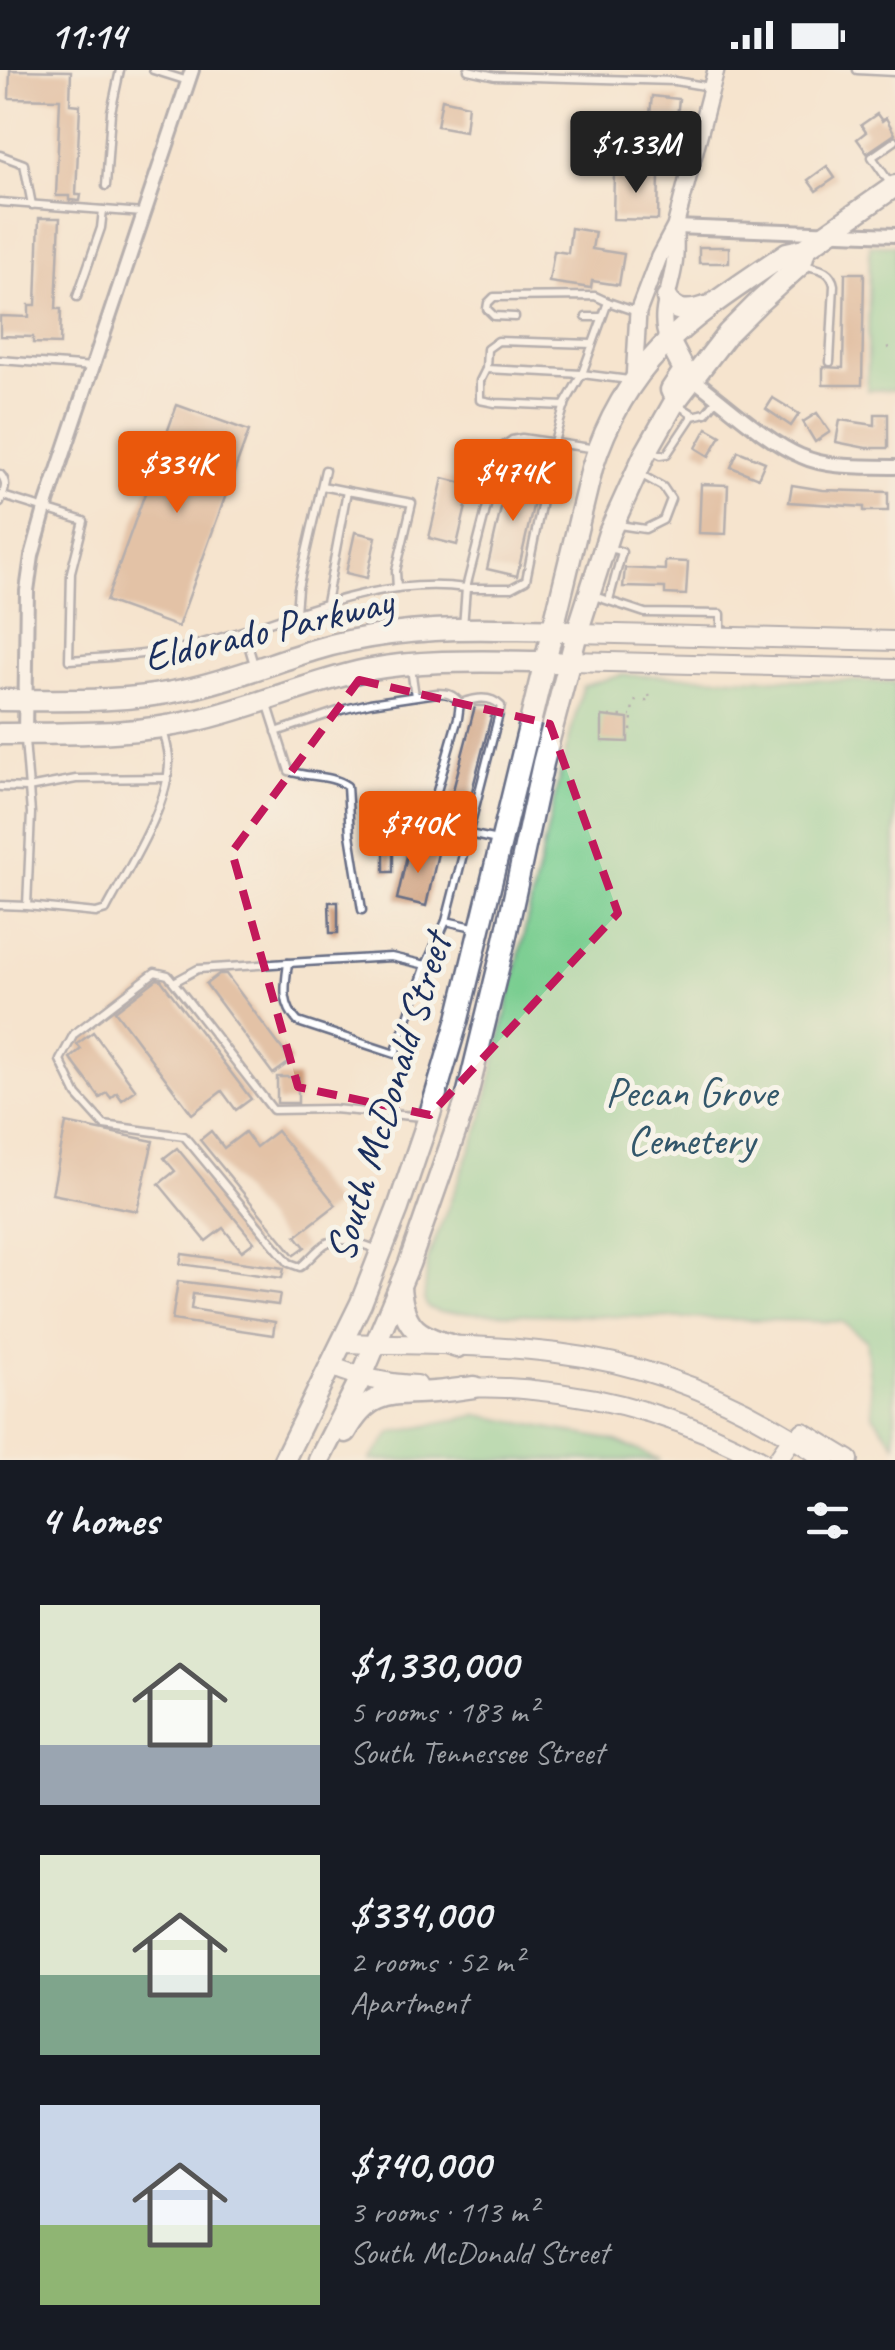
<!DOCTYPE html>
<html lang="en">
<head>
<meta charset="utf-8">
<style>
	:root { --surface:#171b24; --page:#20242c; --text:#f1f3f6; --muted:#9ea1a6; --accent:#ea580c }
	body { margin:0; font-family:Caveat,sans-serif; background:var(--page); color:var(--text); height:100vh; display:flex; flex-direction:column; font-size:38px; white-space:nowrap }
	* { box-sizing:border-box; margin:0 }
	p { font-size:32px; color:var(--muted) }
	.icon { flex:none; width:55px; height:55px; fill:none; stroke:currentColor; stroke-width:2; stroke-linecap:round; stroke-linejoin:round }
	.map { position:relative; height:1390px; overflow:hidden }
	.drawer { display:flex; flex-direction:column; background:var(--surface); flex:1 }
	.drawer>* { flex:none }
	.price { position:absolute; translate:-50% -85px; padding:0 22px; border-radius:10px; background:var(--accent); color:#fff; font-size:32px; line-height:65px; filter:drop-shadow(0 2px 5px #0008) }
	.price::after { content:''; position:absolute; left:50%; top:60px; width:30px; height:22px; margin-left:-15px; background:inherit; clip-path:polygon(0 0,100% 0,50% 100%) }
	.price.on { background:#222; color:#fff }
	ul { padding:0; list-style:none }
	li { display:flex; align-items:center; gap:30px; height:250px; padding:0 40px }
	li span { display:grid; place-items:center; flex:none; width:280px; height:200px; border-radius:0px; color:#555 }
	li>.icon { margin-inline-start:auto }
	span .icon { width:120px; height:120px; fill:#fffc; stroke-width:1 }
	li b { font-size:42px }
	h2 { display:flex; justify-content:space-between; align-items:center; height:120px; padding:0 40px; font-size:42px }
	.status { display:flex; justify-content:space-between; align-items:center; height:70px; padding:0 50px; background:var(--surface); direction:ltr }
	.status svg { height:28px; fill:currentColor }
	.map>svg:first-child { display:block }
	.green { fill:#7ace91; stroke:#4a7e78; stroke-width:2.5 }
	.building { fill:#cc9a77 }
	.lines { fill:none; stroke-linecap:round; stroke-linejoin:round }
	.service-casing { stroke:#676e85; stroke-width:11 }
	.minor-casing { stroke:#676e85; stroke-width:18 }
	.tertiary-casing { stroke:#676e85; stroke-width:20 }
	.secondary-casing { stroke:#676e85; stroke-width:22 }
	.primary-casing { stroke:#676e85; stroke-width:25 }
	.path { stroke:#676e85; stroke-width:2.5; stroke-dasharray:2.5 8; stroke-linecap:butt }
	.service { stroke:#fff; stroke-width:6 }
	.minor { stroke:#fff; stroke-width:12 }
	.tertiary { stroke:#fff; stroke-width:15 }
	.secondary { stroke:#fff; stroke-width:18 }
	.primary { stroke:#fff; stroke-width:20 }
	.marked { fill:none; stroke:#c2185b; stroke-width:8; stroke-dasharray:20 12; stroke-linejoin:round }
	.labels { text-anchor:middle; stroke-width:10; stroke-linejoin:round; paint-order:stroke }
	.street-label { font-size:42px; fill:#1b2f5e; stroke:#f7f3e8 }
	.park-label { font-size:42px; fill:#33576b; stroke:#f7f3e8 }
</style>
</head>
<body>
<div class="status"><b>11:14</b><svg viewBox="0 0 49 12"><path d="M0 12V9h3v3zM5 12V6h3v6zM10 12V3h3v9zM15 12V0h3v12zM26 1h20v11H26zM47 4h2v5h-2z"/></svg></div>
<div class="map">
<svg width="895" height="1390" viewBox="0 0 895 1390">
	<rect width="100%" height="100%" fill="#f7f3e8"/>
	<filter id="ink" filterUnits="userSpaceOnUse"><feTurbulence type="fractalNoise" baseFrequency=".01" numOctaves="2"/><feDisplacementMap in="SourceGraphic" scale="20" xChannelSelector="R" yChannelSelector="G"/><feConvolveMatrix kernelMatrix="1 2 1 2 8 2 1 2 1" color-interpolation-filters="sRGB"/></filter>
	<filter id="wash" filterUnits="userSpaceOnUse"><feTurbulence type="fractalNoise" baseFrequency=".0048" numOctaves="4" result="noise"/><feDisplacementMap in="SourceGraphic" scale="40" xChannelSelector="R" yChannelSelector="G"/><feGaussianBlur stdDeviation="2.25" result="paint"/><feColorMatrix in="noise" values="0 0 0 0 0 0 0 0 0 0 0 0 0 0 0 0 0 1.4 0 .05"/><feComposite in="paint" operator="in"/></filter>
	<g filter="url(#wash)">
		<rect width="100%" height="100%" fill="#f5e4ce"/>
		<g class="green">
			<path d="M870,175H895V320H867Z"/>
			<path d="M622,605L895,612V1374L873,1345L866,1270L842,1252L440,1242L428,1238L424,1230L428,1188L481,1053L559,708L583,616Z"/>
			<path d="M479,1345L617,1371L660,1390H370L392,1363Z"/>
		</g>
		<g id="blocks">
			<g class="building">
				<path d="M10,0L71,1L70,34L80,35L76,125H81L80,131L69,130V126H56L60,29L9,28Z"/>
				<path d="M652,26L679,29L677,47L650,44Z"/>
				<path d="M442,29L468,35L465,61L437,56Z"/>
				<path d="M877,44L882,51L886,48L895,64L867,83L857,69L866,62L861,55Z"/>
				<path d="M827,96L835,108L816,121L808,110Z"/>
				<path d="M614,102L659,103L658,150L613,149Z"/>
				<path d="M39,148H60L56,239H61L60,274L33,273V267L0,266V246L29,247V235H36Z"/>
				<path d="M571,158L595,162L592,179L624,184L619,215L592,211L591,218L549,212L554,181L568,183Z"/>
				<rect x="699" y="177" width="30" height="16"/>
				<path d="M845,203H864L862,315H823V297L843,298Z"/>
				<path d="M773,328L799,344L791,356L766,339Z"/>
				<path d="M177,335L249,361L178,557L106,531Z"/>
				<path d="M817,343L830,362L815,372L803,352Z"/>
				<path d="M875,344H888V378H866L836,372L840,350L875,355Z"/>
				<path d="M707,358L721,366L709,386L696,378Z"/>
				<path d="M738,381L765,392L758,408L731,397Z"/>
				<path d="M509,403L539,410L517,506L487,499Z"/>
				<path d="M443,408L471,415L457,475L429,468Z"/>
				<path d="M701,414L728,415L726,464L699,463Z"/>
				<path d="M792,415L823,420L888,422V441H864V437L789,432Z"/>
				<path d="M355,462L376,467L367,508L346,503Z"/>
				<path d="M665,491L688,492L686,525L665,524V518L623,517L625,498L665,500Z"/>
				<path d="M475,636H484L493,639L464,752L446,747Z"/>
				<path d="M602,646L628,649V672L602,671Z"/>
				<rect x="384" y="771" width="9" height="31"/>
				<path d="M409,777L438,783L426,836L397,829Z"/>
				<path d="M329,832H338V863H330Z"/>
				<path d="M219,904H226L291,991L273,1004L206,914Z"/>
				<path d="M157,909L161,910L251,1029L236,1040L222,1021L192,1044L115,941Z"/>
				<path d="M93,962L136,1020L122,1030L117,1023L111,1028L107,1023L100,1028L70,988L81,979L77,974Z"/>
				<rect x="277" y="1007" width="21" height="26"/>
				<path d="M66,1053L153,1071L137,1141L52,1124Z"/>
				<path d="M211,1061L224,1078L245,1062L256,1077L277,1061L336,1135L296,1166L305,1177L294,1185L200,1070Z"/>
				<path d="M177,1078L254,1172L242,1181L223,1158L206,1171L159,1114L175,1101L164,1088Z"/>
				<path d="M182,1184L284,1198L282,1208L180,1194Z"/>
				<path d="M178,1211L280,1224L278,1235L193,1224L191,1239L275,1252L273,1265L172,1250Z"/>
			</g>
		</g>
	</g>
	<g filter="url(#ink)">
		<use href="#blocks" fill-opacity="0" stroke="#676e85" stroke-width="2.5"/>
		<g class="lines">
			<defs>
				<g id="service">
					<path d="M153,0L188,11"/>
					<path d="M468,0L495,6L675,11L710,17"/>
					<path d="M857,0L895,2"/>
					<path d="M0,85L24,94L32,135"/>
					<path d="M106,116L111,42L120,0"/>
					<path d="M892,116L872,87L895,71"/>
					<path d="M0,132L143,143"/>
					<path d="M807,196C820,199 831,200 834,215L830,292"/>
					<path d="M77,227L101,158L103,140"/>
					<path d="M515,247L494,246L487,239L488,233L494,227L595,226L608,232"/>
					<path d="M586,247H602"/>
					<path d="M592,274L498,271L487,279L486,299L582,304L608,232L637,242"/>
					<path d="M0,290L93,297"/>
					<path d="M486,299L480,311V330L495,333L565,336"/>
					<path d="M692,346L706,343L718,328"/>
					<path d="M653,381L661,385L667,384L691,348V343L675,333"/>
					<path d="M0,404C9,413 4,421 0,433"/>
					<path d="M322,416L347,421"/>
					<path d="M3,426L84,451L71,502L69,590C109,587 152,585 191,576C283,553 369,505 466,518L502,377L512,370L522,368L597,379"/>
					<path d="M619,455L645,459L663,450L671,429L663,417L638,403"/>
					<path d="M594,526L645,543L721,544V563"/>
					<path d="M609,530L622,482L610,478"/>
					<path d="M326,533L347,421L412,433L396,501L397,518"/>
					<path d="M296,542L298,518L325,400"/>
					<path d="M463,557L466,518H511L526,510L554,372L565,334L582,304L629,310"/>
					<path d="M244,561L255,598"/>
					<path d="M411,598L415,626"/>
					<path d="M267,632L289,701C308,708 331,704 347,716L350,764L362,840"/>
					<path d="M460,633C474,629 489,624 501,636L446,851L478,858"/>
					<path d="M276,662L341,640L370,633L437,623C447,623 453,624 460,633L458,648L429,749L432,756L497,770"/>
					<path d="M25,670L31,743L27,836L96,843L106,840C127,800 170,735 169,690C169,680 165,669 163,659"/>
					<path d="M0,717L28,718L76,709L167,708"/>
					<path d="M0,835L27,836"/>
					<path d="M288,893C285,916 281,934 298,952L395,984L426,895L446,851"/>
					<path d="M174,912L198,899L288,893L391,887L426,895"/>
					<path d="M379,1180C363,1175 343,1165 327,1173C318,1178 309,1190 300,1197L289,1193L184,1066L104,1055L77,1025L60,990L74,964L155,902L168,905L273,1040L333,1039L423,1047"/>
				</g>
				<g id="minor">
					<path d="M675,157L895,165"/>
					<path d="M692,308C723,331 767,372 801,386C829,399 865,396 895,397"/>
					<path d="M25,664L27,521L32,486L45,439L192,0"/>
				</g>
				<g id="tertiary">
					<path d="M668,269C657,247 671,218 674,195C676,184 675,172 675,161"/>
					<path d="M634,311L638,242L659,187L675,157L716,0"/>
				</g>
				<g id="secondary">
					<path d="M577,563L895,571"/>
					<path d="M569,591L895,599"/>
					<path d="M342,1273C413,1275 486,1274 557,1283C656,1295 745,1333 826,1390"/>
					<path d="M331,1296C360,1308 386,1314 417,1315"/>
					<path d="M463,1317C486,1318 510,1317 533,1320C611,1327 692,1351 761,1390"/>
					<path d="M803,1362L849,1390"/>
					<path d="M777,1390L793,1367"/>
				</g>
				<g id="primary">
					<path d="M667,228C675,244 691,242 705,237"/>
					<path d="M668,269L683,298V302L671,320"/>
					<path d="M0,630C61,630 122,633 183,620C228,611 271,593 314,580C373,562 435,558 496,559C519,559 542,558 565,561"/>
					<path d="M0,664C67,663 132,666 198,650C255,637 309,612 366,600C430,588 493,592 557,592"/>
					<path d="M400,1218C404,1261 420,1266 457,1277"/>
					<path d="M346,1362C370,1319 390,1325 434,1322C447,1321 461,1319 474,1317"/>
					<path d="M284,1390L361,1233L398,1138L430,1044L458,949L592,398C628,284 694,246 787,183L805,179L895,116"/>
					<path d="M319,1390L361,1308L409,1194L465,1034L505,870L543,693L577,563L609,463L644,386L674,333L728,263L759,232L801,194L805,179"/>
				</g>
			</defs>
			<use href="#service" class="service-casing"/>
			<use href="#minor" class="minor-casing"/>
			<use href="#tertiary" class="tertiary-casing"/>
			<use href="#secondary" class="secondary-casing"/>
			<use href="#primary" class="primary-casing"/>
			<g class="path">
				<path d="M887,278L895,275"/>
				<path d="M609,646H631"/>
				<path d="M631,661L633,631H651L649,625"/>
			</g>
			<use href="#service" class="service"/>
			<use href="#minor" class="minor"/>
			<use href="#tertiary" class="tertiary"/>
			<use href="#secondary" class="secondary"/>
			<use href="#primary" class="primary"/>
		</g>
	</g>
	<path d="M0 0H895V1390H0ZM359,610L550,654L618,843L430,1045L298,1017L232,782Z" fill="#f5e4ce" fill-opacity=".55" fill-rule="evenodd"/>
	<path class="marked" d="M359,610L550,654L618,843L430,1045L298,1017L232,782Z"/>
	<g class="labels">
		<g class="street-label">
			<text transform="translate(268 558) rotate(-13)" y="15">Eldorado Parkway</text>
			<text transform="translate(387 1027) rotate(-73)" y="15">South McDonald Street</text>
		</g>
		<g class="park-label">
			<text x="691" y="1036">Pecan Grove<tspan x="691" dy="48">Cemetery</tspan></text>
		</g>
	</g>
</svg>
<b class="price on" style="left:636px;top:126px">$1.33M</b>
<b class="price" style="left:177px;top:446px">$334K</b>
<b class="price" style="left:513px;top:454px">$474K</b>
<b class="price" style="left:418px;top:806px">$740K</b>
</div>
<section class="drawer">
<h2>4 homes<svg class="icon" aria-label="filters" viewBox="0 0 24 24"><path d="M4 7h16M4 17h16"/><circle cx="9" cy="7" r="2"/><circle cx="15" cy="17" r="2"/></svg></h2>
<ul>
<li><span style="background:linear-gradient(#dfe7d0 70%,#9aa5b1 0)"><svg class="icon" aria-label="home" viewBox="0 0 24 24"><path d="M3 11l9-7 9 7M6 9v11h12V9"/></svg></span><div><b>$1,330,000</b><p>5 rooms · 183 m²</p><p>South Tennessee Street</p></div></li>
<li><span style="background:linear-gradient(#dfe7d0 60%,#7fa58c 0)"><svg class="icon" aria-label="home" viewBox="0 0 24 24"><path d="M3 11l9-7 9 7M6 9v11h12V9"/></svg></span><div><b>$334,000</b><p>2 rooms · 52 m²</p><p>Apartment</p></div></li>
<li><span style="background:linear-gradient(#c9d6e8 60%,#8fb573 0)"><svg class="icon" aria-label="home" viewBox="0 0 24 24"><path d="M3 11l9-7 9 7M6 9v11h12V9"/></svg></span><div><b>$740,000</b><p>3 rooms · 113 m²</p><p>South McDonald Street</p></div></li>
</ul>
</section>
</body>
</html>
